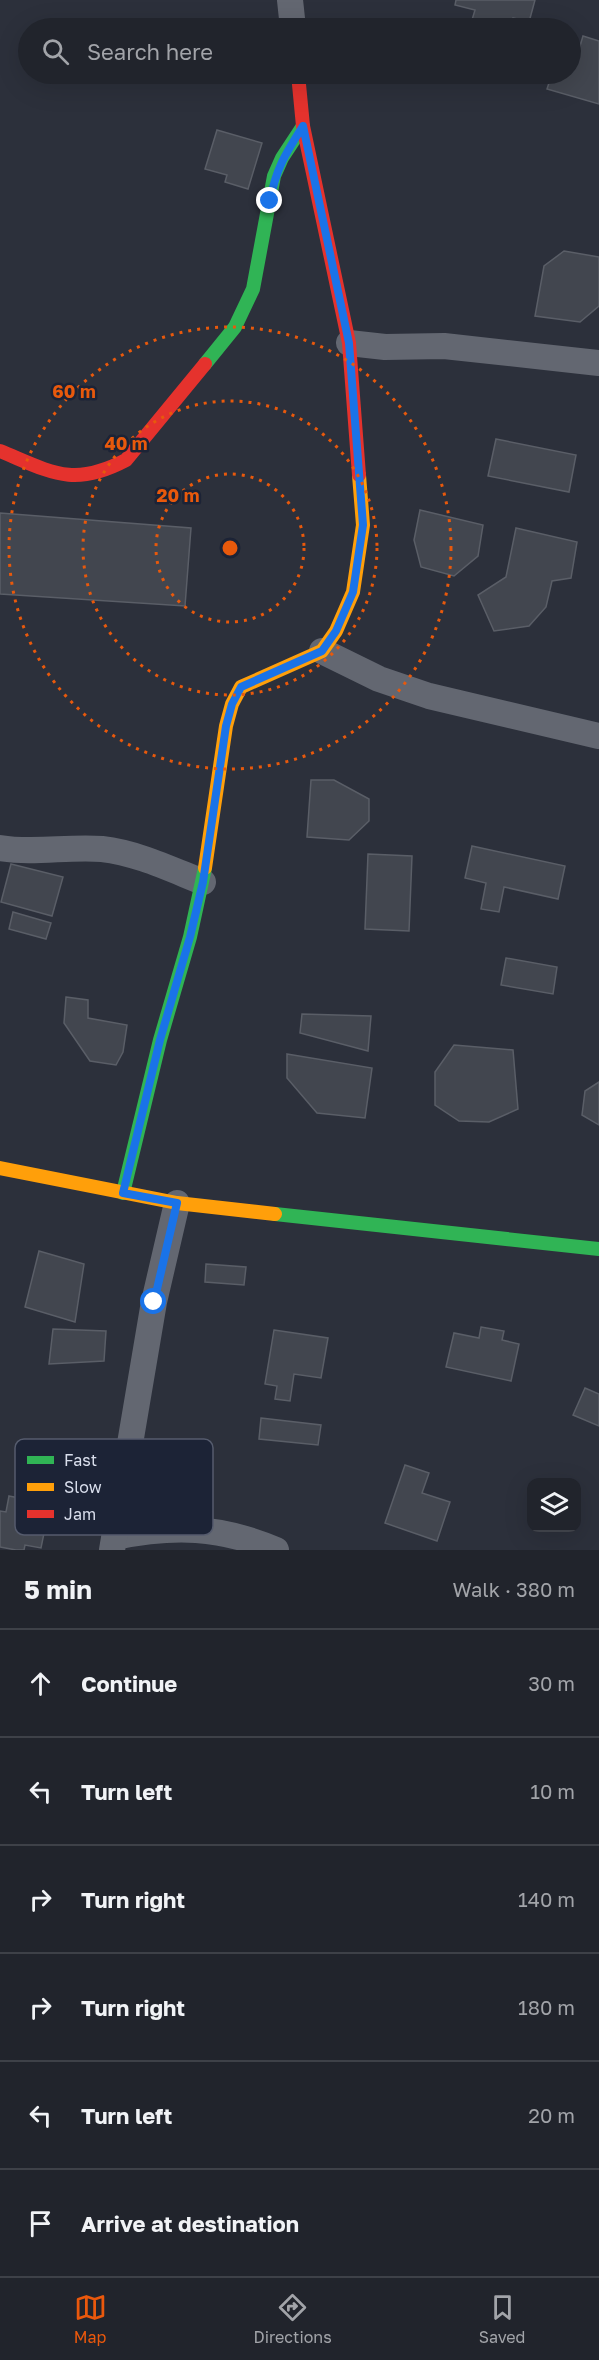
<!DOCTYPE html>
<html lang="en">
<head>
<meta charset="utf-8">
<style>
	body { margin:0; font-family:"Golos Text",sans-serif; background:#292c34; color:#f1f3f6 }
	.controls { position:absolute; right:18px; bottom:18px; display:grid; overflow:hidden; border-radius:12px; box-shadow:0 6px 24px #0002 }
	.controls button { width:54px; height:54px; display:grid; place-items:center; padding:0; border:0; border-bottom:2px solid #3e4148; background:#21242c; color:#f1f3f6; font:30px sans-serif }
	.stop { position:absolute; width:18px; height:18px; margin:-14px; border:4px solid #1a73e8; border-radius:50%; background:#fff }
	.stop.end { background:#1a73e8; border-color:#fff; box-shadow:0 2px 6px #0008 }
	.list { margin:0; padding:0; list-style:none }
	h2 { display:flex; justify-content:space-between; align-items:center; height:78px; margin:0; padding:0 24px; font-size:26px }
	h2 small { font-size:20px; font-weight:400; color:#a2a4a9 }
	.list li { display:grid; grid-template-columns:39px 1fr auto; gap:18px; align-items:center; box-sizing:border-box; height:108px; padding:0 24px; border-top:2px solid #3e4148 }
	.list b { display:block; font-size:22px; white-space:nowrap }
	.list em { font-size:20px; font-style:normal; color:#a2a4a9 }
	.icon { flex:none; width:33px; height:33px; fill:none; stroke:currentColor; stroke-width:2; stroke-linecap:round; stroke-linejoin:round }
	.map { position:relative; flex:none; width:599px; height:1550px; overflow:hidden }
	.search { position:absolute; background:#21242c; box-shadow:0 6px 24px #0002; left:18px; right:18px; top:18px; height:66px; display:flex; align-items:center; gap:15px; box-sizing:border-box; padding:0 21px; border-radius:33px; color:#a2a4a9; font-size:22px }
	.sheet { height:726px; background:#21242c }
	nav { display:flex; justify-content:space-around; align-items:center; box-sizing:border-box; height:84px; border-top:2px solid #3e4148; background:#21242c; font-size:16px; color:#a2a4a9 }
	nav a { display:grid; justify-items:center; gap:3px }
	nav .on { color:#ea580c }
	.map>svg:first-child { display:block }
	.building { fill:#42464f; stroke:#5a5e67; stroke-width:1.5 }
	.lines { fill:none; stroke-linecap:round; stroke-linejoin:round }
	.street { stroke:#636771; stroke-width:26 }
	.fast { stroke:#30b455; stroke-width:14 }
	.slow { stroke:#ff9f0a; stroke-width:14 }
	.jam { stroke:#e5322d; stroke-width:14 }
	.route { stroke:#1a73e8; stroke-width:8 }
	.ring { fill:none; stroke:#e8590c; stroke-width:3; stroke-dasharray:3 6 }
	.key { fill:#1c2336; stroke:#555b6d; stroke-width:1.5 }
	.key-label { font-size:16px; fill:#d9deec }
	.centre { fill:#e8590c; stroke:#1c2336; stroke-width:3 }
	.ring-label { font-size:18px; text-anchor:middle; font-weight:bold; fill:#e8590c; stroke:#1c2336; stroke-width:5; stroke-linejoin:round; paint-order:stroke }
</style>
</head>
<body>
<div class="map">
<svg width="599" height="1550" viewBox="0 0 599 1550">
	<rect width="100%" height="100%" fill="#2c303b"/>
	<g class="building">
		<path d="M456,0H535L529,22L513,18L510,28L472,20L475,10L455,5Z"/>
		<path d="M583,36L599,41V104L547,89L552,74H570V55L577,56Z"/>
		<path d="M217,130L262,143L248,189L225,182L227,175L205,169Z"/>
		<path d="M564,251L599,257V306L580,322L535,316L544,266Z"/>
		<path d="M496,439L576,455L569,492L488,476Z"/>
		<path d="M420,510L483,525L478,556L454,576L421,567L414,540Z"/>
		<path d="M0,513L191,528L185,606L0,594Z"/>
		<path d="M516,528L577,542L571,578L552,581L546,607L529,626L494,631L478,595L506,577Z"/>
		<path d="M311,780H334L369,799V821L349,840L307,837Z"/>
		<path d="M472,846L565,866L558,899L504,887L499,912L481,909L486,883L465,878Z"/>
		<path d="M368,854L412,856L409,931L365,929Z"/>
		<path d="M11,864L63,877L52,916L1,902Z"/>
		<path d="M13,912L51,923L46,939L9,929Z"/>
		<path d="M506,958L557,967L553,994L501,985Z"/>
		<path d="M66,997L88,1000V1018L127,1025L123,1052L116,1065L90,1061L64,1023Z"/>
		<path d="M302,1014L371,1016L368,1051L300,1033Z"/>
		<path d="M454,1045L513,1050L518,1109L489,1122L459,1121L435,1105V1072Z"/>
		<path d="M287,1054L372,1068L365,1118L317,1113L287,1078Z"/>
		<path d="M599,1082V1125L582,1115L585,1091Z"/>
		<path d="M39,1251L84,1264L75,1322L25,1307Z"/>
		<path d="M206,1264L246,1267L244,1285L205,1282Z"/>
		<path d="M481,1327L504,1331L502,1340L519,1344L511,1381L446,1367L454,1333L479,1338Z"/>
		<path d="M53,1329L106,1331L104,1361L49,1364Z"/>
		<path d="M274,1330L328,1338L321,1378L294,1374L290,1401L275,1399L277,1386L265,1384Z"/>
		<path d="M585,1388L599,1394V1426L573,1415Z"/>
		<path d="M261,1418L321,1425L318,1445L259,1439Z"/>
		<path d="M405,1465L429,1473L422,1493L450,1502L437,1541L385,1523Z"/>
		<path d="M9,1496L50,1504L41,1548L25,1545L24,1550H16L0,1547V1511L6,1512Z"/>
	</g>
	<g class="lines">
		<g class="street">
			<path d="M290,0L293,28"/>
			<path d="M349,343L385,347L444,346L599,363"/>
			<path d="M322,651L379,679L429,696L599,736"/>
			<path d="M0,848C34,854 68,846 102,849C137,853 170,869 203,882"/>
			<path d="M115,1537C173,1525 220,1526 276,1550"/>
			<path d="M112,1550L154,1302L177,1203"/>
		</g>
		<g class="fast">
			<path d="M205,364L235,327L253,289L274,176L282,158L303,126"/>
			<path d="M123,1193L160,1040L190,937L205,868"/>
			<path d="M275,1214L599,1249"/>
		</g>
		<g class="slow">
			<path d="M205,868L226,726L232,704L241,687L322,651L336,631L353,592L363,525L359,475"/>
			<path d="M0,1168L177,1203L275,1214"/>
		</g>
		<g class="jam">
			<path d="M298,74L303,126L349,343L359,475"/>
			<path d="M0,451C51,472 73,488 126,460L205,364"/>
		</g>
	</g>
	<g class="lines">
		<path class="route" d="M154,1302L177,1203L123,1193L160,1040L190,937L203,882L226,726L232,704L241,687L322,651L336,631L353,592L363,525L349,343L303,126C286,153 276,168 270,201"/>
	</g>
	<g class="ring">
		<circle cx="230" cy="548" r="74"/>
		<circle cx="230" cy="548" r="147"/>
		<circle cx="230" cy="548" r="221"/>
	</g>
	<rect x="15" y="1439" width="198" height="96" rx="9" class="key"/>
	<rect x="27" y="1456" width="27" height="8" fill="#30b455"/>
	<rect x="27" y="1483" width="27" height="8" fill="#ff9f0a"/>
	<rect x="27" y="1510" width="27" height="8" fill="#e5322d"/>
	<g class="key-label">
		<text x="64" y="1466">Fast</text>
		<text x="64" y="1493">Slow</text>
		<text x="64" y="1520">Jam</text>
	</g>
	<circle cx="230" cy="548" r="9" class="centre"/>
	<g class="ring-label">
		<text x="74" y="398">60 m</text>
		<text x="126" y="450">40 m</text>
		<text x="178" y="502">20 m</text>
	</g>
</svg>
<div class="controls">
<button><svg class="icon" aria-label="layers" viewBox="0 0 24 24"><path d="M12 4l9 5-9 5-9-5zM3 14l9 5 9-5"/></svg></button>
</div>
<div class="stop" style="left:154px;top:1302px"></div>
<div class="stop end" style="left:270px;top:201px"></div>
<div class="search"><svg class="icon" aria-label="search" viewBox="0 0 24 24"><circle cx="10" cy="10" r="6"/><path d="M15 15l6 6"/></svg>Search here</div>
</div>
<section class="sheet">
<h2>5 min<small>Walk · 380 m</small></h2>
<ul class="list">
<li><svg class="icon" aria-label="ahead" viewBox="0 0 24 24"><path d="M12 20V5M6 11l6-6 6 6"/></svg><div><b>Continue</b></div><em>30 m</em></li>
<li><svg class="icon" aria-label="left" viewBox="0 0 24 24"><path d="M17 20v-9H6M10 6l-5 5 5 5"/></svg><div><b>Turn left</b></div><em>10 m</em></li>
<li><svg class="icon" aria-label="right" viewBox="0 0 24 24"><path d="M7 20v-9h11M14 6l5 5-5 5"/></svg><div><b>Turn right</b></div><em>140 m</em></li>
<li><svg class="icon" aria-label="right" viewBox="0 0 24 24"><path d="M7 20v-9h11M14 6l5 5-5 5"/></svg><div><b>Turn right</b></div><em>180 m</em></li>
<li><svg class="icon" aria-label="left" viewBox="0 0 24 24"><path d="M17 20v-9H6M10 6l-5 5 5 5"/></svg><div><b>Turn left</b></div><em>20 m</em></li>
<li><svg class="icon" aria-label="arrive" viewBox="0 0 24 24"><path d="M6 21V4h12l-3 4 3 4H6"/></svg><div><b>Arrive at destination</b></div></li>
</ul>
</section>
<nav>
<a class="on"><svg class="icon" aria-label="map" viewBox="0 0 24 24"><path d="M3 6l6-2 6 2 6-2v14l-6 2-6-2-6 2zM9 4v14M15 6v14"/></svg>Map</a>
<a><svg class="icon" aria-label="directions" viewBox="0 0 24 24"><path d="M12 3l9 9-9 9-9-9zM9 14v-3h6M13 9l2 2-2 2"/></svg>Directions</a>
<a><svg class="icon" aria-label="saved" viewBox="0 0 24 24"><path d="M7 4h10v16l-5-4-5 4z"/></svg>Saved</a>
</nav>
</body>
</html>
